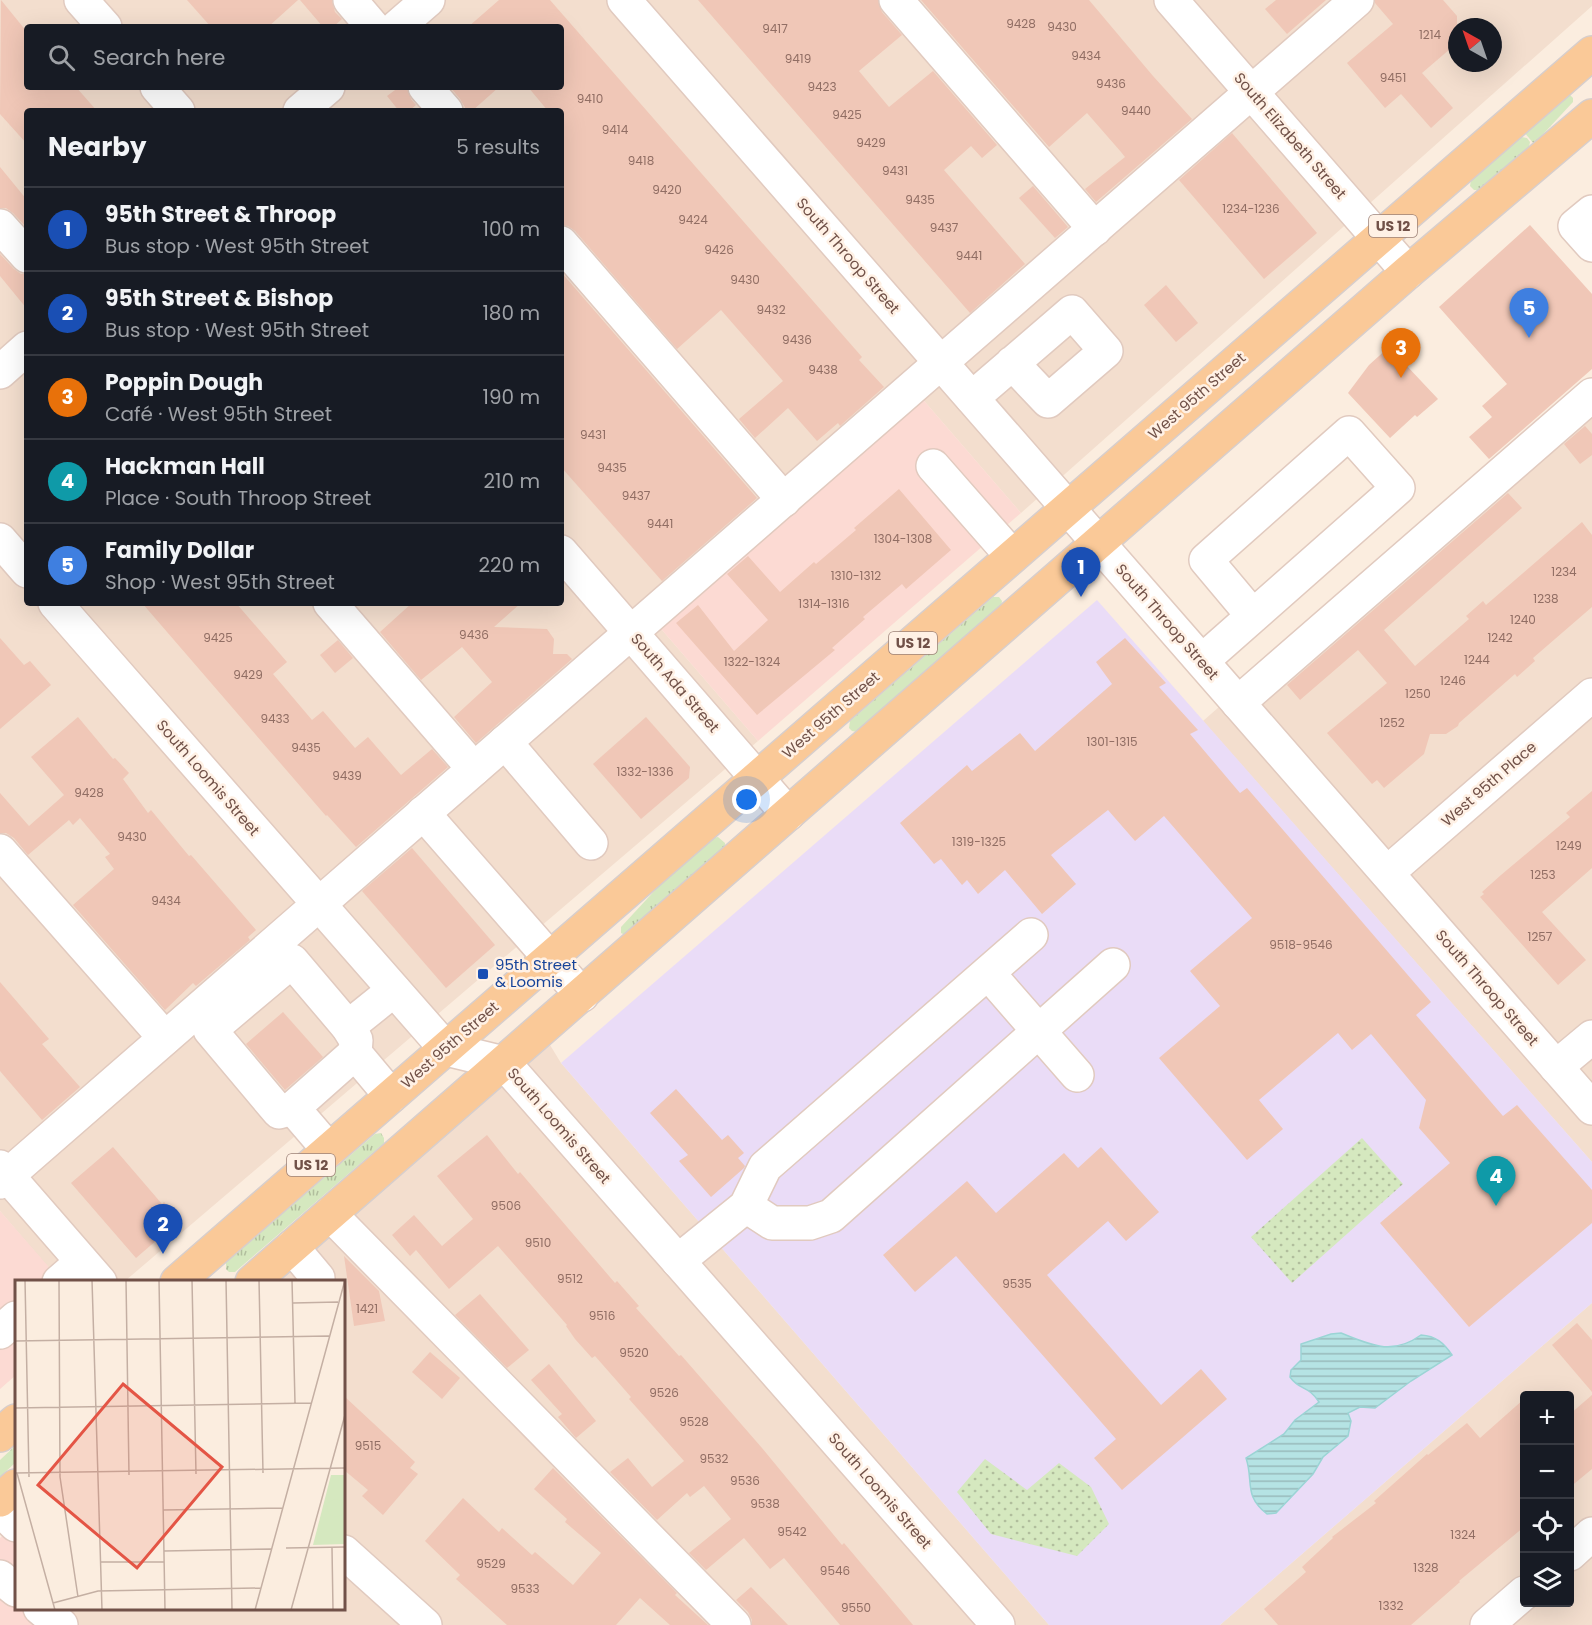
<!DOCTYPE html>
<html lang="en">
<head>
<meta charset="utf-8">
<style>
	body { margin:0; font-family:Poppins,sans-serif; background:#20242c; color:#f1f3f6 }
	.controls { position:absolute; right:18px; bottom:18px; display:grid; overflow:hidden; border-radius:6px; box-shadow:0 6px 24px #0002 }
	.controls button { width:54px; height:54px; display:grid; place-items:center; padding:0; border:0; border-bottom:2px solid #363941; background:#171b24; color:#f1f3f6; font:30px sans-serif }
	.compass { position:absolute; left:1448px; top:18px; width:54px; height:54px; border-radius:50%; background:#171b24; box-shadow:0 6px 24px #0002; rotate:320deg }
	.you { position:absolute; left:747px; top:800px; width:21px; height:21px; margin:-15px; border:4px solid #fff; border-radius:50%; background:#1a73e8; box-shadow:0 0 0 9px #1a73e833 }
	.badge { display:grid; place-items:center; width:39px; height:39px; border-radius:50%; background:#e45545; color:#fff; font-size:20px; font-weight:700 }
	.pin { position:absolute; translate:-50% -50px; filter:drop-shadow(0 2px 3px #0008) }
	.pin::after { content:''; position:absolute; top:32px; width:21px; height:18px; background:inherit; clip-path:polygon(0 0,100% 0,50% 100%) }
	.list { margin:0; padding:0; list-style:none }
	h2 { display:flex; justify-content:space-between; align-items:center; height:78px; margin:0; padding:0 24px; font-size:26px }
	h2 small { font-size:20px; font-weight:400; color:#9ea1a6 }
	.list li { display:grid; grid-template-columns:39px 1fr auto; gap:18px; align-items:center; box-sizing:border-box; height:84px; padding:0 24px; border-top:2px solid #363941 }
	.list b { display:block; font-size:22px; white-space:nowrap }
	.list p { margin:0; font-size:20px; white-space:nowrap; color:#9ea1a6 }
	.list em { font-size:20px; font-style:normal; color:#9ea1a6 }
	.icon { flex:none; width:33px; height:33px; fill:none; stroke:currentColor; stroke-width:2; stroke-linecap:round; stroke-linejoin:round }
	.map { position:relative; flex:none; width:1592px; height:1625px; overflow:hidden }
	.search { position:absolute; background:#171b24; box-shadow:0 6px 24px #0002; left:24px; top:24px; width:540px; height:66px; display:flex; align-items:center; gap:15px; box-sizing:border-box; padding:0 21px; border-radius:6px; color:#9ea1a6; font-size:22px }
	.panel { position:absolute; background:#171b24; box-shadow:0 6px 24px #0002; left:24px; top:108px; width:540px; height:498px; border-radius:6px }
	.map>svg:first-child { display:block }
	.residential { fill:#f3dece; fill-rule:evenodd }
	.commercial { fill:#fcdad3 }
	.education { fill:#eadcf7 }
	.grass { fill:url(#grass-tufts) }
	.park { fill:url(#park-dots) }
	.water { fill:url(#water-rules); stroke:#9bd4d5; stroke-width:1.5 }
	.building { fill:#f0c7b7 }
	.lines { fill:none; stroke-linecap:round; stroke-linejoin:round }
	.minor-casing { stroke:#e1cabf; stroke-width:36 }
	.major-casing { stroke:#d7cecc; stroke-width:36 }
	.minor { stroke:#fff; stroke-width:33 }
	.major { stroke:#fac998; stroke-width:33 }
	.transit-dot { fill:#1a4fb4; stroke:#fff1e5; stroke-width:2 }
	.labels { text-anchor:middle; stroke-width:5; stroke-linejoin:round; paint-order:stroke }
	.number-label { font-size:12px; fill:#916e64 }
	.shield { fill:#fff1e5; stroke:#9c8177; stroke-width:1.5 }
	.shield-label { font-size:14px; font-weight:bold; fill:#715148 }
	.street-label { font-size:15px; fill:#715148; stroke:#fff1e5 }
	.transit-label { font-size:15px; fill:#164399; stroke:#fff1e5; text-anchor:start }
	.inset-road { fill:none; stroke:#c4afa3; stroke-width:1.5 }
	.view { fill:#e45545; fill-opacity:0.15; stroke:#e45545; stroke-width:3 }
	.inset-edge { fill:none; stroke:#715148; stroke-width:3 }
</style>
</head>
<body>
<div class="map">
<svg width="1592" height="1625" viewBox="0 0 1592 1625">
	<defs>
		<pattern id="grass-tufts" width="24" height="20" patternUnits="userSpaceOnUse" patternTransform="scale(1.5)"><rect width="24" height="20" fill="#d5e8bf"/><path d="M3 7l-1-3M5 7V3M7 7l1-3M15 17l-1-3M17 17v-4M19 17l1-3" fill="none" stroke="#b1be9d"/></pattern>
		<pattern id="park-dots" width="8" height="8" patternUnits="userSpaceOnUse" patternTransform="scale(1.5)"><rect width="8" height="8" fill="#d5e8bf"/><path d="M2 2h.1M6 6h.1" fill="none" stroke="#b1be9d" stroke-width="1.8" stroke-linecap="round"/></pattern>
		<pattern id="water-rules" width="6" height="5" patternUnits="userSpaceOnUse" patternTransform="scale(1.5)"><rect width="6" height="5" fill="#b5e3e4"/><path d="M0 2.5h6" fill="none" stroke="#98babb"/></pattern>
	</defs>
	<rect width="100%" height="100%" fill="#fbeddf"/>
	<g class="residential">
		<path d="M0,0H1592V6L1021,513L919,395L656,623L758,741L125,1281L61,1282L0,1211ZM27,27H561V87H27ZM1457,27H1493V63H1457ZM27,111H561V603H27Z"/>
		<path d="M1592,380V1162L1203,721Z"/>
		<path d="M550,1045L561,1063L1049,1625H33L49,1609L344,1608V1282L279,1281Z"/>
		<path d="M1592,1303V1625H1220ZM1524,1396H1570V1602H1524Z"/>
	</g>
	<g class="commercial">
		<path d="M919,395L1021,513L758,741L656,623Z"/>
		<path d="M0,1211L61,1281L16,1282V1375L0,1389Z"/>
		<path d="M16,1523V1608L49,1609L33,1625H0V1538Z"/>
	</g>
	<path class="education" d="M1097,600L1592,1162V1303L1220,1625H1049L561,1063Z"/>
	<g class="grass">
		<path d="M1569,94L1573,98V102L1534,144L1524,132Z"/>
		<path d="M1521,137L1527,138L1530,142L1529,147L1479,190H1474L1470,186L1471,180Z"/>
		<path d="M993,597H999L1002,601L1001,607L858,732L852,731L849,728L850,721Z"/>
		<path d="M718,837L725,843V849L625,935L621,933V927L658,887L713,838Z"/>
		<path d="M381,1133L384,1138V1143L235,1272H229L226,1269V1262L375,1134Z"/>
		<path d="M16,1445V1462L0,1477V1460Z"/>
	</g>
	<g class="park">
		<path d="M1362,1138L1403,1184L1292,1283L1251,1237Z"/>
		<path d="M985,1459L1027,1490L1059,1463L1091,1487L1109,1524L1077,1556L991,1534L957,1492Z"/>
	</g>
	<path class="water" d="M1341,1333C1371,1345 1392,1356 1421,1335C1436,1336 1444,1343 1452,1355L1411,1381L1375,1408L1360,1407L1348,1413L1351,1421L1348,1436L1323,1457L1313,1474L1276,1513L1267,1514C1243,1495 1254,1482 1246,1458L1284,1434L1295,1420L1319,1402C1308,1385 1300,1391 1290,1377L1291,1370L1301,1360V1344L1331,1334Z"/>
	<g class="building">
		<path d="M1,0L27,32V87H76L97,111H27V144L0,114Z"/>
		<path d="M187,0H298L268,27H211Z"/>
		<path d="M300,0H332L335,12L342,19L333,27H323Z"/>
		<path d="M499,0H550L841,333L862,357L859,360L884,387L840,426L838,423L817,441L788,408L755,438L739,419L783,381L721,310L677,349L575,231L568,226L561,225V111H548L528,87H561V27H468Z"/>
		<path d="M698,0H878L882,12L902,35L859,71L889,107L933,71L997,145L982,158L971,146L944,170L1025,264L970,313Z"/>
		<path d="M921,0H1089L1153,76L1192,119L1096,202L1085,189L1125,157L1121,152L1087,113L1049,147Z"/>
		<path d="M1276,0H1326L1287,34L1265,9Z"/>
		<path d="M1375,0H1443L1457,16V43L1422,73L1453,108L1431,128L1401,94L1385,108L1347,63L1393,24L1375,3Z"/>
		<path d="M399,87H407L411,99L416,105L409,111H399L387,96Z"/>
		<path d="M450,87H499L472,111H467L460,99Z"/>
		<path d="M1232,133L1317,233L1264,279L1179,180Z"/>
		<path d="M0,167L27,200V228L13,213L6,208H0Z"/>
		<path d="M1033,186L1068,227L1055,238L1019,198Z"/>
		<path d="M1530,225L1592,294V369L1489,459L1469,437L1492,417L1482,406L1507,384L1439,307Z"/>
		<path d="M0,254L14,269L21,274H27V309L0,276Z"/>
		<path d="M561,272L757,498L662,581L561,467Z"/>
		<path d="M1166,285L1198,323L1176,342L1144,305Z"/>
		<path d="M1389,347L1438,399L1417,417L1415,415L1390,438L1348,393L1369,365Z"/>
		<path d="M1585,426L1592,434V455L1580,464L1564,444Z"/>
		<path d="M899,489L951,550L906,589L902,584L863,617L865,619L832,648L835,650L757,715L676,623L698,605L734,651L768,620L727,574L748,556L780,592L814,562L816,564L856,530L854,528Z"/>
		<path d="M1508,493L1522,508L1384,630L1415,666L1469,619L1466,616L1483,601L1486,605L1582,522L1592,535V607L1533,658L1535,661L1517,677L1515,674L1459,723L1458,726L1446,734H1430L1424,754L1384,788L1377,780L1372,784L1327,733L1387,683L1358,650L1300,700L1287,685Z"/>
		<path d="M142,603H236L287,662L273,674L312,720L323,711L355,748L368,737L401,775L432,749L448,767L356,847L327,815L326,816Z"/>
		<path d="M412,603H521L494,627L547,629L554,639L553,654H567L572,659L476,743L454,717L492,682L462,647L421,680L380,632Z"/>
		<path d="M0,638L24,665L30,661L51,685L0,729Z"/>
		<path d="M1125,638L1166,683L1159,687L1198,730L1190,734L1240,793L1247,788L1431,1002L1416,1015L1503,1116L1517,1105L1592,1190V1223L1469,1327L1380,1223L1450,1163L1419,1128L1426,1100L1371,1034L1352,1050L1338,1033L1259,1100L1283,1129L1247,1160L1159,1058L1220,1006L1190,971L1252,918L1164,816L1135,841L1108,810L1051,855L1076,884L1042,914L1005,870L978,894L967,880L962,885L941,859L934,864L900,823L967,765L972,771L1020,733L1035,751L1112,684L1096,662Z"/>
		<path d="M338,640L353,658L335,673L320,655Z"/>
		<path d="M78,717L113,759L115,758L129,773L123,779L148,813L151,810L189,856L191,855L256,930L248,937L250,940L196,986L193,983L165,1010L73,905L114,869L105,857L110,854L80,818L73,825L69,820L28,855L14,838L6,833H0V793L29,826L64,795L31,757Z"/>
		<path d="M646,717L690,767L689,778L641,819L593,764Z"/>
		<path d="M1592,791V868L1542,912L1586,960L1558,985L1480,897L1484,894L1482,892L1501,875L1570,817L1566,813Z"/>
		<path d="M412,848L495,945L446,988L362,891Z"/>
		<path d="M0,982L49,1039L42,1044L80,1087L42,1120L0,1071Z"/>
		<path d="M283,1012L323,1057L285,1090L246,1044Z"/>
		<path d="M676,1089L722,1140L728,1135L744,1153L738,1158L745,1166L744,1168L711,1197L679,1161L688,1155L650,1113Z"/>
		<path d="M487,1135L518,1174L520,1172L615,1283L617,1281L639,1306L636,1308L679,1356L681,1355L762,1448L842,1545L844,1543L913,1625H840L784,1558L770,1569L744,1538L706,1570L689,1553L731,1519L704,1486L690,1497L687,1493L657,1520L610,1472L628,1458L652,1487L684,1461L629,1399L631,1397L595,1356L592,1358L575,1339L566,1326L567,1325L498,1246L449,1289L416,1250L410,1256L392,1235L414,1215L442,1246L473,1219L437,1176Z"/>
		<path d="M113,1147L162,1204L164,1202L180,1220L136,1258L71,1183Z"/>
		<path d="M1101,1147L1159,1212L1126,1241L1108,1221L1047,1275L1161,1405L1201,1369L1227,1399L1122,1490L1094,1458L1116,1439L956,1256L915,1292L883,1255L967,1181L996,1213L1064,1153L1078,1168Z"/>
		<path d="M344,1256L379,1291L385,1321L354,1326Z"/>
		<path d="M480,1294L529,1350L507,1368L455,1315Z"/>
		<path d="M1577,1323L1592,1340V1392L1552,1345Z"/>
		<path d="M430,1352L460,1378L442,1399L412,1372Z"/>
		<path d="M549,1364L596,1421L576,1438L558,1417L562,1414L531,1380Z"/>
		<path d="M1592,1395V1469L1569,1488V1415Z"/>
		<path d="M344,1396L415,1462L410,1468L418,1474L383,1515L362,1496L368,1490L344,1470Z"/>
		<path d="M1524,1399V1527L1459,1581L1460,1582L1411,1625H1278L1264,1609L1306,1572L1302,1567L1333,1538L1332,1537L1376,1503L1374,1501L1427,1454L1428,1455L1467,1423L1480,1438Z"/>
		<path d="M553,1468L677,1593L675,1595L708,1625H670L640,1598L616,1625H507L456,1579L460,1575L425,1541L463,1498L499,1532L502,1528L532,1555L535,1552L573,1585L601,1553L565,1522L567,1519L534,1489Z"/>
		<path d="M751,1587L788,1625H752V1620L748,1612L736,1600Z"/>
	</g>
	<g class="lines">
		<g class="minor-casing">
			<g id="minor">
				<path d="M81,0L105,27"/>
				<path d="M350,0L373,27"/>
				<path d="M624,0L1592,1108"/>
				<path d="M896,0L1095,229"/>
				<path d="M1171,0L1408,272"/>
				<path d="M397,27L428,0"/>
				<path d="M157,87L178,111"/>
				<path d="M425,87L446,111"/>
				<path d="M300,111L328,87"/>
				<path d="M1592,212L1575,226L1592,245"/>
				<path d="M0,226L27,256"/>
				<path d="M561,243L784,500"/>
				<path d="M0,372L27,348"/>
				<path d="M972,398L1072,312L1106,351L1048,401L1012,363"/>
				<path d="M933,466L1012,556"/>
				<path d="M0,540L27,571"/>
				<path d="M561,552L788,814"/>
				<path d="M55,603L446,1049L504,1063L998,1625"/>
				<path d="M330,603L474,769"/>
				<path d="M1202,661L1398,488L1349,433L1206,560L1253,616"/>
				<path d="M1238,703L1592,395"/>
				<path d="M505,742L591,843"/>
				<path d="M423,813L582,995"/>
				<path d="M0,851L165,1038"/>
				<path d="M1387,873L1592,695"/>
				<path d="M988,973L1077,1075"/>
				<path d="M348,1027L394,990"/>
				<path d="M355,1053L293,1108L279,1112L210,1030L292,961L348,1027L356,1040L355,1053L391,1096"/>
				<path d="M1556,1067L1592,1037"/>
				<path d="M293,1108L329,1150"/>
				<path d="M0,1167L100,1282"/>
				<path d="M0,1182L1357,0"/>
				<path d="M746,1206L772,1223H810L831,1216L1113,965"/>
				<path d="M330,1214L734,1625"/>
				<path d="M292,1247L318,1278L314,1282"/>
				<path d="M678,1261L746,1206L765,1167L1031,935"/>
				<path d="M59,1282L82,1262"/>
				<path d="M0,1332L16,1318"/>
				<path d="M0,1510L16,1525"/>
				<path d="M344,1552L425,1625"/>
				<path d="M1570,1554L1592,1534"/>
				<path d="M0,1577L16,1590"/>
				<path d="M40,1608L61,1625"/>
				<path d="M1487,1625L1524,1593"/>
			</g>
		</g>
		<g class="major-casing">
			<g id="major">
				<path d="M177,1282L1592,53"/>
				<path d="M252,1282L1408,272L1592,116"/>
				<path d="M0,1435L16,1421"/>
				<path d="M0,1500L16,1486"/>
			</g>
		</g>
		<use href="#minor" class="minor"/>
		<use href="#major" class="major"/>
	</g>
	<rect class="transit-dot" x="477" y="968" width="12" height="12" rx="3"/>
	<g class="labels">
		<g class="number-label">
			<text x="1021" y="28">9428</text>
			<text x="1062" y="31">9430</text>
			<text x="775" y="33">9417</text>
			<text x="1430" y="39">1214</text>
			<text x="1086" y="60">9434</text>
			<text x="798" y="63">9419</text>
			<text x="1393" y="82">9451</text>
			<text x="1111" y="88">9436</text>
			<text x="822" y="91">9423</text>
			<text x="590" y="103">9410</text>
			<text x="1136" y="115">9440</text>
			<text x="847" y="119">9425</text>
			<text x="615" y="134">9414</text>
			<text x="871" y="147">9429</text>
			<text x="641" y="165">9418</text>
			<text x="895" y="175">9431</text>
			<text x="667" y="194">9420</text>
			<text x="920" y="204">9435</text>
			<text x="1251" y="213">1234-1236</text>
			<text x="693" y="224">9424</text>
			<text x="944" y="232">9437</text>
			<text x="719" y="254">9426</text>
			<text x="969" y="260">9441</text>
			<text x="745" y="284">9430</text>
			<text x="771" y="314">9432</text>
			<text x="797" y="344">9436</text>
			<text x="823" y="374">9438</text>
			<text x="593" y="439">9431</text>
			<text x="612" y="472">9435</text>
			<text x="636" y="500">9437</text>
			<text x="660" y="528">9441</text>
			<text x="903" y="543">1304-1308</text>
			<text x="1564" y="576">1234</text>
			<text x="856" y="580">1310-1312</text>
			<text x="1546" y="603">1238</text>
			<text x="824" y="608">1314-1316</text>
			<text x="1523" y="624">1240</text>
			<text x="474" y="639">9436</text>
			<text x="218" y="642">9425</text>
			<text x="1500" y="642">1242</text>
			<text x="1477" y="664">1244</text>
			<text x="752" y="666">1322-1324</text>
			<text x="248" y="679">9429</text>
			<text x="1453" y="685">1246</text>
			<text x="1418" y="698">1250</text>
			<text x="275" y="723">9433</text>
			<text x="1392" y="727">1252</text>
			<text x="1112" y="746">1301-1315</text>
			<text x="306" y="752">9435</text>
			<text x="645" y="776">1332-1336</text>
			<text x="347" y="780">9439</text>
			<text x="89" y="797">9428</text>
			<text x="132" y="841">9430</text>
			<text x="979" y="846">1319-1325</text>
			<text x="1569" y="850">1249</text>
			<text x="1543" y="879">1253</text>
			<text x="166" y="905">9434</text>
			<text x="1540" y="941">1257</text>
			<text x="1301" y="949">9518-9546</text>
			<text x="506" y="1210">9506</text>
			<text x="538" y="1247">9510</text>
			<text x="570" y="1283">9512</text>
			<text x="1017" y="1288">9535</text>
			<text x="367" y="1313">1421</text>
			<text x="602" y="1320">9516</text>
			<text x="634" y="1357">9520</text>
			<text x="664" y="1397">9526</text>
			<text x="694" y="1426">9528</text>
			<text x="368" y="1450">9515</text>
			<text x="714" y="1463">9532</text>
			<text x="745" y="1485">9536</text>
			<text x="765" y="1508">9538</text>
			<text x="792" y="1536">9542</text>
			<text x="1463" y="1539">1324</text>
			<text x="491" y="1568">9529</text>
			<text x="1426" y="1572">1328</text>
			<text x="835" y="1575">9546</text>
			<text x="525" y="1593">9533</text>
			<text x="1391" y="1610">1332</text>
			<text x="856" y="1612">9550</text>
		</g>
		<g class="shield">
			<rect x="1369" y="215" width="48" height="22" rx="4.5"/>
			<rect x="889" y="632" width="48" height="22" rx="4.5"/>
			<rect x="287" y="1154" width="48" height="22" rx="4.5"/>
		</g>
		<g class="shield-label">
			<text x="1393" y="231">US 12</text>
			<text x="913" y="648">US 12</text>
			<text x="311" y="1170">US 12</text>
		</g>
		<g class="street-label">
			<text transform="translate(1290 136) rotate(49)" y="5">South Elizabeth Street</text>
			<text transform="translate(848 256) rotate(49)" y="5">South Throop Street</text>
			<text transform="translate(1197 396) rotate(-41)" y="5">West 95th Street</text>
			<text transform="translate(1167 622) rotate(49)" y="5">South Throop Street</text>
			<text transform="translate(675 683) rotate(49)" y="5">South Ada Street</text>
			<text transform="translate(831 715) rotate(-41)" y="5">West 95th Street</text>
			<text transform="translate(208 778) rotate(49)" y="5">South Loomis Street</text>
			<text transform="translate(1489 784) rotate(-41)" y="5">West 95th Place</text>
			<text transform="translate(1487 988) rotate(49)" y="5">South Throop Street</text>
			<text transform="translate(450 1045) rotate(-41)" y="5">West 95th Street</text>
			<text transform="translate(559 1126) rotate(49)" y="5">South Loomis Street</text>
			<text transform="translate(880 1491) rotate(49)" y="5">South Loomis Street</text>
		</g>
		<g class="transit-label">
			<text x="495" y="970">95th Street<tspan x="495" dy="17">&amp; Loomis</tspan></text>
		</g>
	</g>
	<g transform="translate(15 1280)">
		<rect width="330" height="330" fill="#fbeddf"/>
		<path d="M316,195H330V264L298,265Z" fill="#d5e8bf"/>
		<path d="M312 228a9 9 0 1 1 18 0a9 9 0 1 1-18 0Z" fill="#d5e8bf"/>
		<path class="inset-road" d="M10,0L14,197M44,0L45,197L63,317M77,0L87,330M111,0L114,195M144,0L150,330M177,0L181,194M211,0L217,330M244,0L248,193M277,0L280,123M278,23L323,22M0,61L314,56M0,128L296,123M0,193L330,188M2,193L40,330M148,230L268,228M271,268L330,267M317,268L318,330M149,271L256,269M86,282H149M38,323L83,311L246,308M240,330L330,0M276,330L330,135"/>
		<path class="view" d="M108,104L207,187L122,288L23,205Z"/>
		<rect width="330" height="330" class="inset-edge"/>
	</g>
</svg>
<div class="controls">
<button>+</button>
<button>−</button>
<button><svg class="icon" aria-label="locate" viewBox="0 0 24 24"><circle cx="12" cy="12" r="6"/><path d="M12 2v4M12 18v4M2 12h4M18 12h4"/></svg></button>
<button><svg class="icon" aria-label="layers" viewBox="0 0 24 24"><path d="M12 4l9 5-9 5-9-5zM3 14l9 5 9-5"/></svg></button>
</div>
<svg class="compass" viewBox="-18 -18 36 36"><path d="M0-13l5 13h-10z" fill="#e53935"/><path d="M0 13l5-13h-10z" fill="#9ea1a6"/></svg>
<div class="you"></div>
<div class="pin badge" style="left:1081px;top:597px;background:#1a4fb4">1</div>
<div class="pin badge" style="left:163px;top:1254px;background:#1a4fb4">2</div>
<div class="pin badge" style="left:1401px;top:378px;background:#e8710a">3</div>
<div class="pin badge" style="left:1496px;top:1206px;background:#0f9aa8">4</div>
<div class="pin badge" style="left:1529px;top:338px;background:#3f7fe0">5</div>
<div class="search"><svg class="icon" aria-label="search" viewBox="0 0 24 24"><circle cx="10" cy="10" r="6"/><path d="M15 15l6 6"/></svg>Search here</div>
<section class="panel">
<h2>Nearby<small>5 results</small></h2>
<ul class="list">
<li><span class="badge" style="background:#1a4fb4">1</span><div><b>95th Street &amp; Throop</b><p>Bus stop · West 95th Street</p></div><em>100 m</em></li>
<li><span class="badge" style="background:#1a4fb4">2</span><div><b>95th Street &amp; Bishop</b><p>Bus stop · West 95th Street</p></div><em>180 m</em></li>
<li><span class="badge" style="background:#e8710a">3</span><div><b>Poppin Dough</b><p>Café · West 95th Street</p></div><em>190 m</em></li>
<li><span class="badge" style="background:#0f9aa8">4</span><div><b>Hackman Hall</b><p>Place · South Throop Street</p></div><em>210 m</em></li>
<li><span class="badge" style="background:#3f7fe0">5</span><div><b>Family Dollar</b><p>Shop · West 95th Street</p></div><em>220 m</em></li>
</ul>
</section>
</div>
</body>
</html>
